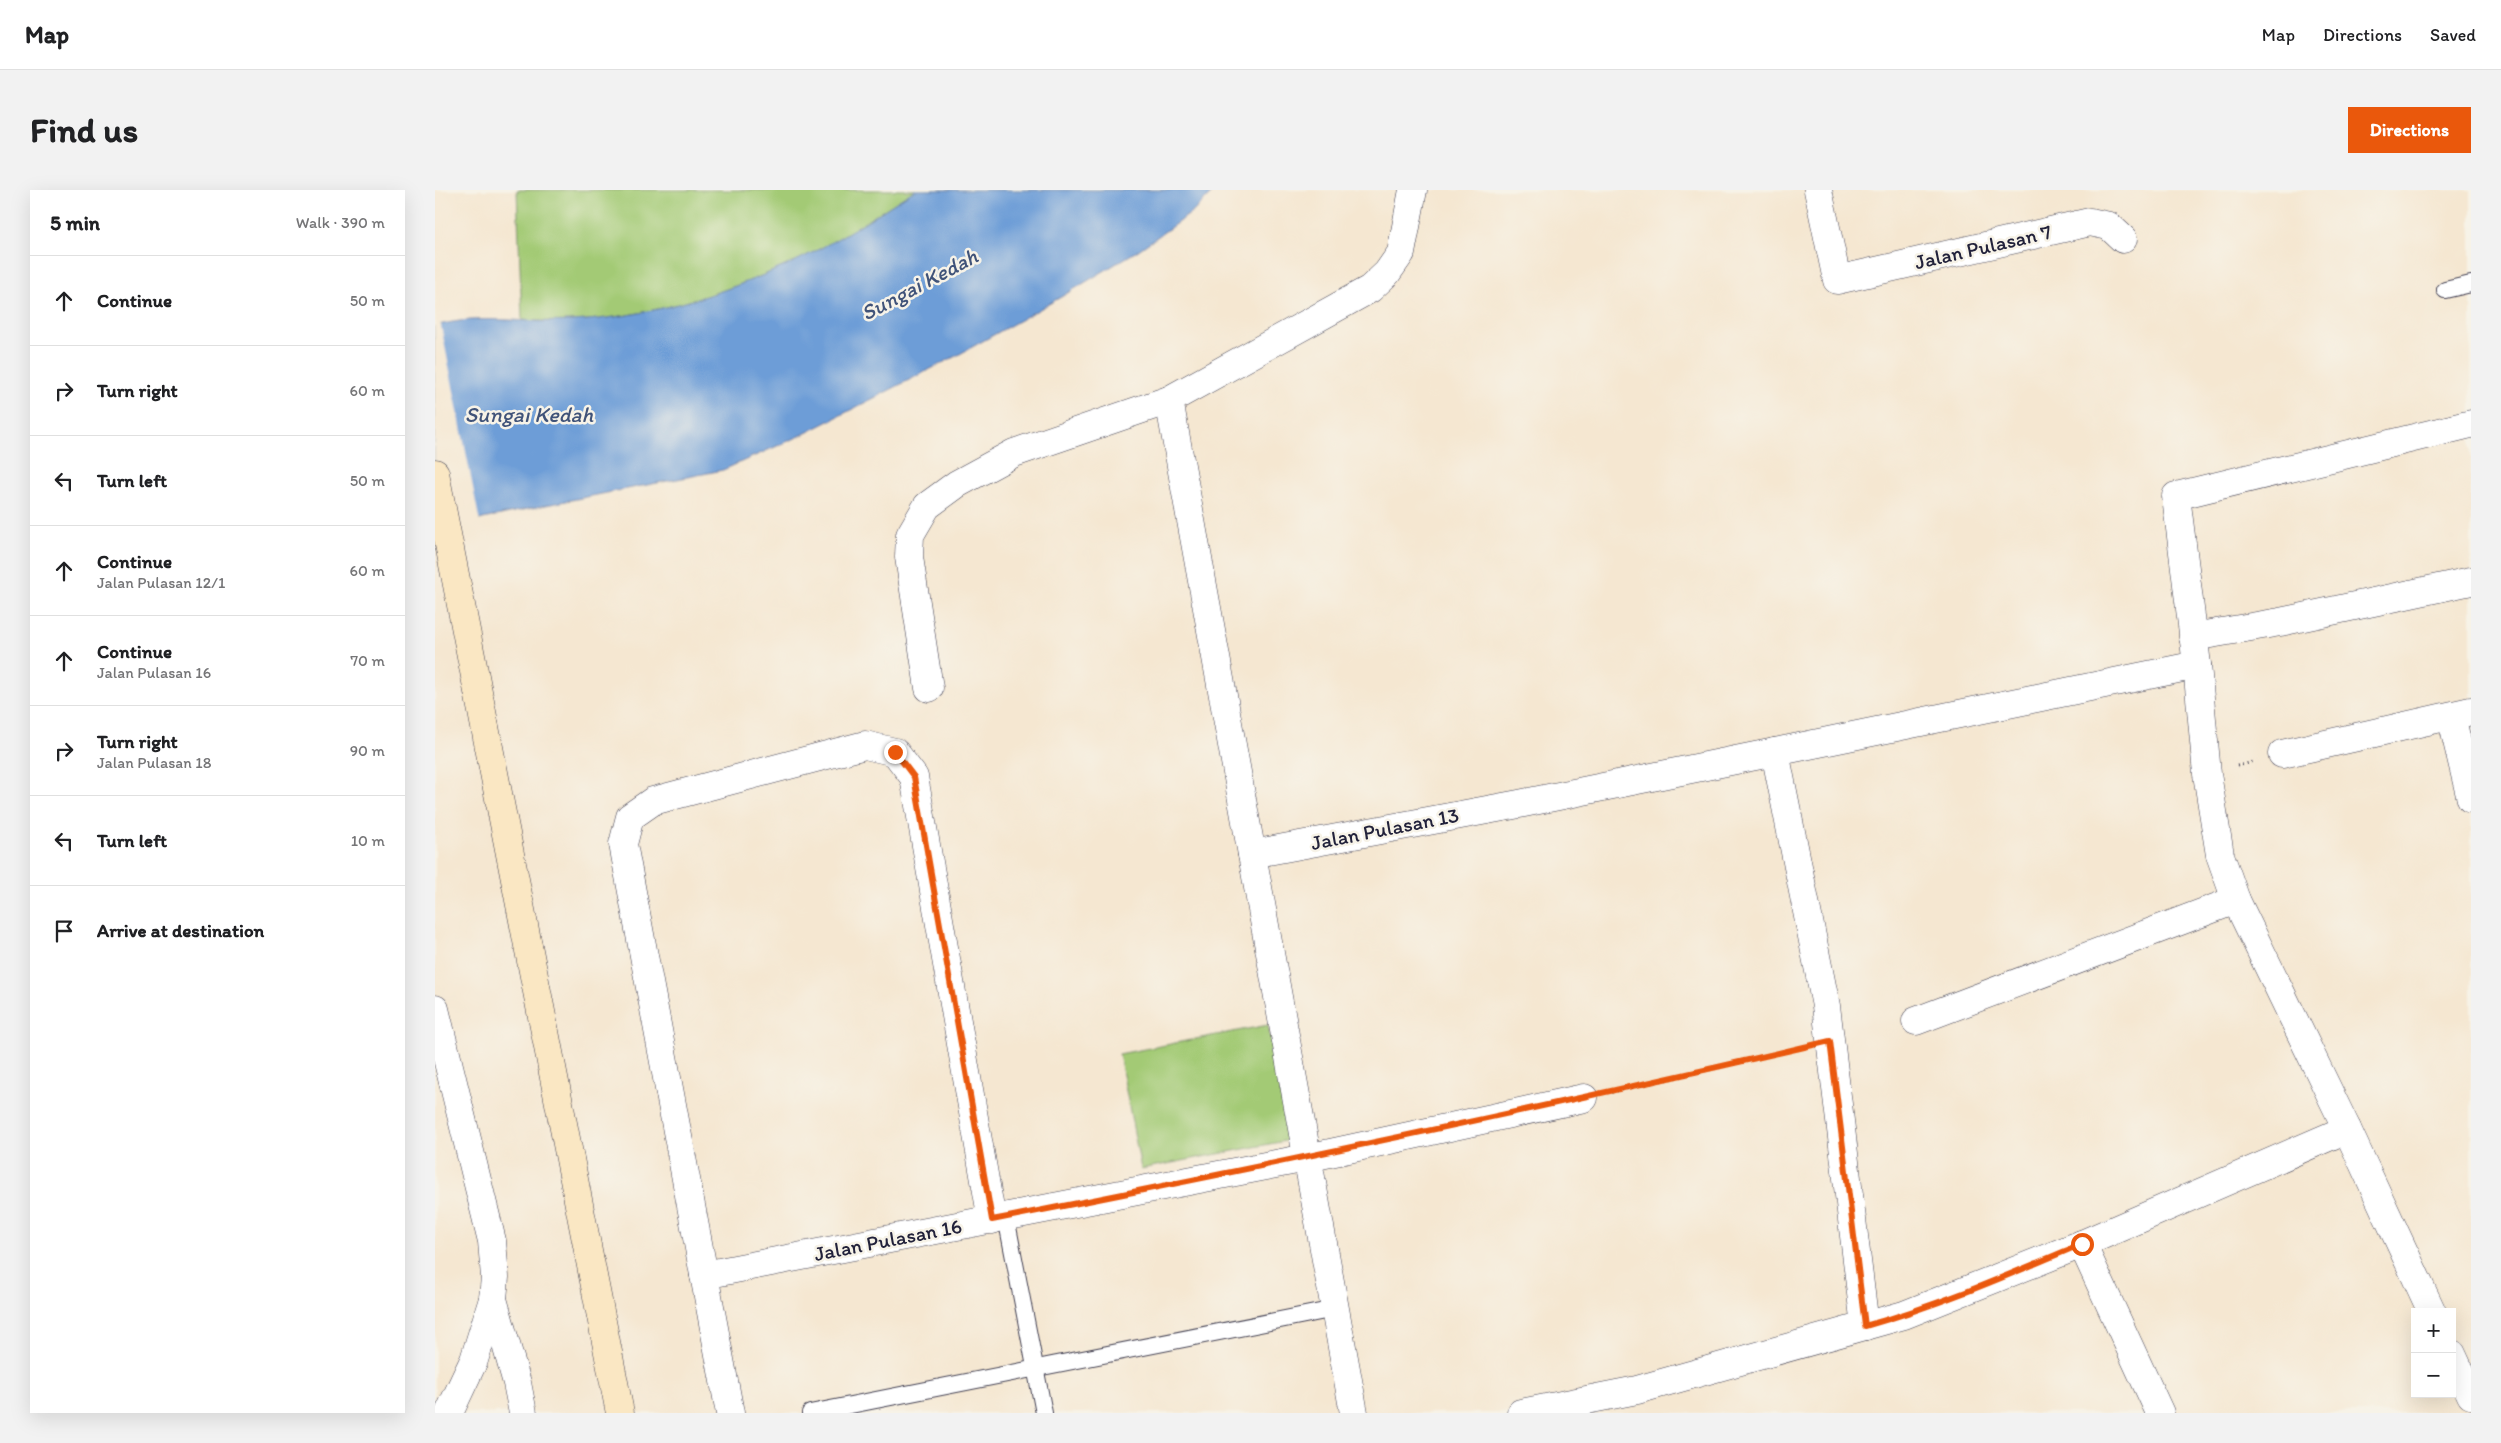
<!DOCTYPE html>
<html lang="en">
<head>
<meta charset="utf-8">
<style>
	body { margin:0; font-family:Itim,sans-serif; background:#f2f2f2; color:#202124 }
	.controls { position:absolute; right:15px; bottom:15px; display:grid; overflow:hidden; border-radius:0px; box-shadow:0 5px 20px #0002 }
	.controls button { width:45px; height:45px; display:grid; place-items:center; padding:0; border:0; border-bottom:1px solid #e0e0e0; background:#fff; color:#202124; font:25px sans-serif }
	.stop { position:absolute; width:15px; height:15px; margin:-11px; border:4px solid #ea580c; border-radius:50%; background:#fff }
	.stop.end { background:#ea580c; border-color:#fff; box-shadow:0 1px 5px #0008 }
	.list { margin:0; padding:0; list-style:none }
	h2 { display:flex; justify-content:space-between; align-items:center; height:65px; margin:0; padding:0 20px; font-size:21px }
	h2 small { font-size:16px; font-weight:400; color:#757577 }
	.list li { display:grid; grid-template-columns:32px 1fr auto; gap:15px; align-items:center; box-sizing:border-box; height:90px; padding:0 20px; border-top:1px solid #e0e0e0 }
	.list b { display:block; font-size:19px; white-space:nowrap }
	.list p { margin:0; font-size:16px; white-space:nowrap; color:#757577 }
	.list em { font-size:16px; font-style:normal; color:#757577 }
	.icon { flex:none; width:28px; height:28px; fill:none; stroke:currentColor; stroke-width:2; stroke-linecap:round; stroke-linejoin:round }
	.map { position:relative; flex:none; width:2036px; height:1223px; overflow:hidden; border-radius:0px }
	header { display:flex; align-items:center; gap:30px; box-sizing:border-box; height:70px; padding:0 25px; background:#fff; border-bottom:1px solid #e0e0e0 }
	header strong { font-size:24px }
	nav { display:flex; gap:28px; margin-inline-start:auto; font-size:18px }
	.intro { display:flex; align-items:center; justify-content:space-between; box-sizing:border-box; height:120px; padding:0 30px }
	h1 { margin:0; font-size:35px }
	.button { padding:12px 22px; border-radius:0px; background:#ea580c; color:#fff; font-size:18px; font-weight:700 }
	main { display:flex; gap:30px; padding:0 30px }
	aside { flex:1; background:#fff; border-radius:0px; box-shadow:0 5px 20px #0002 }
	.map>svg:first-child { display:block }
	.green { fill:#a3ca75; stroke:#627658 }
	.water { fill:#6d9dd7; stroke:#486089 }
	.pier { fill:#f5e7d1 }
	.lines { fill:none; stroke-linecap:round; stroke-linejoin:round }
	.lane-casing { stroke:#424052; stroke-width:18 }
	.street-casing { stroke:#424052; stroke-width:29 }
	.secondary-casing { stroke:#424052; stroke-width:29 }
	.path { stroke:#424052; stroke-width:3; stroke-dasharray:1 4; stroke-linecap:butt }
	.lane { stroke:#fff; stroke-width:16 }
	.street { stroke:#fff; stroke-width:28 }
	.secondary { stroke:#fae7c3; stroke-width:28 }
	.route { stroke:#ea580c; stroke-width:6 }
	.labels { text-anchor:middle; stroke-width:5; stroke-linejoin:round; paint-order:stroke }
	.street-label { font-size:21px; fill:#22223b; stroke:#f7f3e8 }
	.water-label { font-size:22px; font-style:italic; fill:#405379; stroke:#f7f3e8 }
</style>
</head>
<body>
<header>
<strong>Map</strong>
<nav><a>Map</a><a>Directions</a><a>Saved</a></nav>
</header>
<div class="intro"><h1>Find us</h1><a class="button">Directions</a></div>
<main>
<aside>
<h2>5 min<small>Walk · 390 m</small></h2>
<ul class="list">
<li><svg class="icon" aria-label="ahead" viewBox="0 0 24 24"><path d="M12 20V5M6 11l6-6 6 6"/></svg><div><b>Continue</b></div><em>50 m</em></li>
<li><svg class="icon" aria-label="right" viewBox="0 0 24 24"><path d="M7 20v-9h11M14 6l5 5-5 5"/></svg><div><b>Turn right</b></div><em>60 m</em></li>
<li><svg class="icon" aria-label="left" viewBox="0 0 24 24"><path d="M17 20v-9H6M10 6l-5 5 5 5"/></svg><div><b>Turn left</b></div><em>50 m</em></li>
<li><svg class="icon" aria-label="ahead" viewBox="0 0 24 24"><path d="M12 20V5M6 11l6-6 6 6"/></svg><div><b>Continue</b><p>Jalan Pulasan 12/1</p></div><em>60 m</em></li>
<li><svg class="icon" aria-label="ahead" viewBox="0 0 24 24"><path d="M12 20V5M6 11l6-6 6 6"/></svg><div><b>Continue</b><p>Jalan Pulasan 16</p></div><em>70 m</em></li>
<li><svg class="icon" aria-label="right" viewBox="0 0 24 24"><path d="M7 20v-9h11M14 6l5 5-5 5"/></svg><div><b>Turn right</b><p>Jalan Pulasan 18</p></div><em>90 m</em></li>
<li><svg class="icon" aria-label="left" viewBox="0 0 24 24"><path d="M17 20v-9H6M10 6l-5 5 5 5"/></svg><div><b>Turn left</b></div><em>10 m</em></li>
<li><svg class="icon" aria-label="arrive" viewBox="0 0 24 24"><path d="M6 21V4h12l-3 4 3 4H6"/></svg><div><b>Arrive at destination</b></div></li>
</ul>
</aside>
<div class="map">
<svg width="2036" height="1223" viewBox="0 0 2036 1223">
	<rect width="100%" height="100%" fill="#f7f3e8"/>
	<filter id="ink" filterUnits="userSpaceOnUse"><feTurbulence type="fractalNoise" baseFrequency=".02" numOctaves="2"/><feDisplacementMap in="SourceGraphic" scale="10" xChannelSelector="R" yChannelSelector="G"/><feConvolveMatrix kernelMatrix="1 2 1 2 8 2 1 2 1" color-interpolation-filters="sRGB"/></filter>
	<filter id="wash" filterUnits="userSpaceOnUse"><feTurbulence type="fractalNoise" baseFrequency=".0096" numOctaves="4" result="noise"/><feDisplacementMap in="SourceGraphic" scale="20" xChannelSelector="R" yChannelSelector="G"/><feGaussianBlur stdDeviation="1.12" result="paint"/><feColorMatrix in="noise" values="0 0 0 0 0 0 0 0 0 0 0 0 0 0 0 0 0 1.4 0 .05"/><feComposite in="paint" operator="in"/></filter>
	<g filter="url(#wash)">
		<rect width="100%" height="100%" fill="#f5e7d1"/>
		<g class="green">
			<path d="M82,0H480C439,26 397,55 352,75C285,105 210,128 136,131C120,132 103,131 87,130Z"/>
			<path d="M833,835L855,950L706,979L684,864Z"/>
		</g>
		<path class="water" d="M480,0H780L759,21L702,61L626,107L523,165L365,246L288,280L111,315L48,329L0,344V136C44,123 91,134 136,131C210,128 285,105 352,75C397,55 439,26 480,0Z"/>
		<path class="pier" d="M5,131L45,333L0,347V133Z"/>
	</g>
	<g filter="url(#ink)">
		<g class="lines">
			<g class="lane-casing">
				<g id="lane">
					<path d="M2010,100L2036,94"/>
					<path d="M571,1027L609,1223"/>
					<path d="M375,1223L900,1119"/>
				</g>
			</g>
			<g class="street-casing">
				<g id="street">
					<path d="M1383,0L1402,90L1655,32L1674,36L1688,49"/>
					<path d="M734,210L919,1223"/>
					<path d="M1758,447L1845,432L2036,391"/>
					<path d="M494,498L474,367L475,345L492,316L522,294L579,263L734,210L935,99L952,83L966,63L978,0"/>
					<path d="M2016,526L2036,609"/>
					<path d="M1847,564L2036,521"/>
					<path d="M817,664L1084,614L1340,562"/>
					<path d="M0,819L57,1051L60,1087L58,1109L82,1193L88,1223"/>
					<path d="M1481,831L1801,710"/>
					<path d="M1647,1054L1725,1223"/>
					<path d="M269,1085L872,968L1149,908"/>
					<path d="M1997,1122L1912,939L1801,710L1785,665L1772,584L1762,475L1741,306L2036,234"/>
					<path d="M1430,1136L1391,816L1340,562L1762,475"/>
					<path d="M2017,1164L2036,1205"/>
					<path d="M14,1223L39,1170L58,1109"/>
					<path d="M295,1223L188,654L195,627L218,611L430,555L460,562L479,587L557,1030"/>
					<path d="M1086,1223L1202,1200L1469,1125L1647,1054L1912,939"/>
				</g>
			</g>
			<g class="secondary-casing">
				<path id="secondary" d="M0,283L185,1223"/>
			</g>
			<g class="path">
				<path d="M1802,576L1818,572"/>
				<path d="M1177,902L1365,858"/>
			</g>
			<use href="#lane" class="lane"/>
			<use href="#street" class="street"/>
			<use href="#secondary" class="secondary"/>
		</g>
	</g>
	<g class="lines" filter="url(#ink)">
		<path class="route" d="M460,562L479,587L557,1030C837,975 1117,916 1395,851L1430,1136C1505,1115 1576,1084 1647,1054"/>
	</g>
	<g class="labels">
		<g class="street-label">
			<text transform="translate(1548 57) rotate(-13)" y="7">Jalan Pulasan 7</text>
			<text transform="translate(950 639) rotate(-11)" y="7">Jalan Pulasan 13</text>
			<text transform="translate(453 1050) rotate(-11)" y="7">Jalan Pulasan 16</text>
		</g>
		<g class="water-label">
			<text transform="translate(484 94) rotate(-28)" y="8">Sungai Kedah</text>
			<text x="94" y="232">Sungai Kedah</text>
		</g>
	</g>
</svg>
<div class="controls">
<button>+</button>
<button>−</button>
</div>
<div class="stop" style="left:1647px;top:1054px"></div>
<div class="stop end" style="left:460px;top:562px"></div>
</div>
</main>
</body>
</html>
